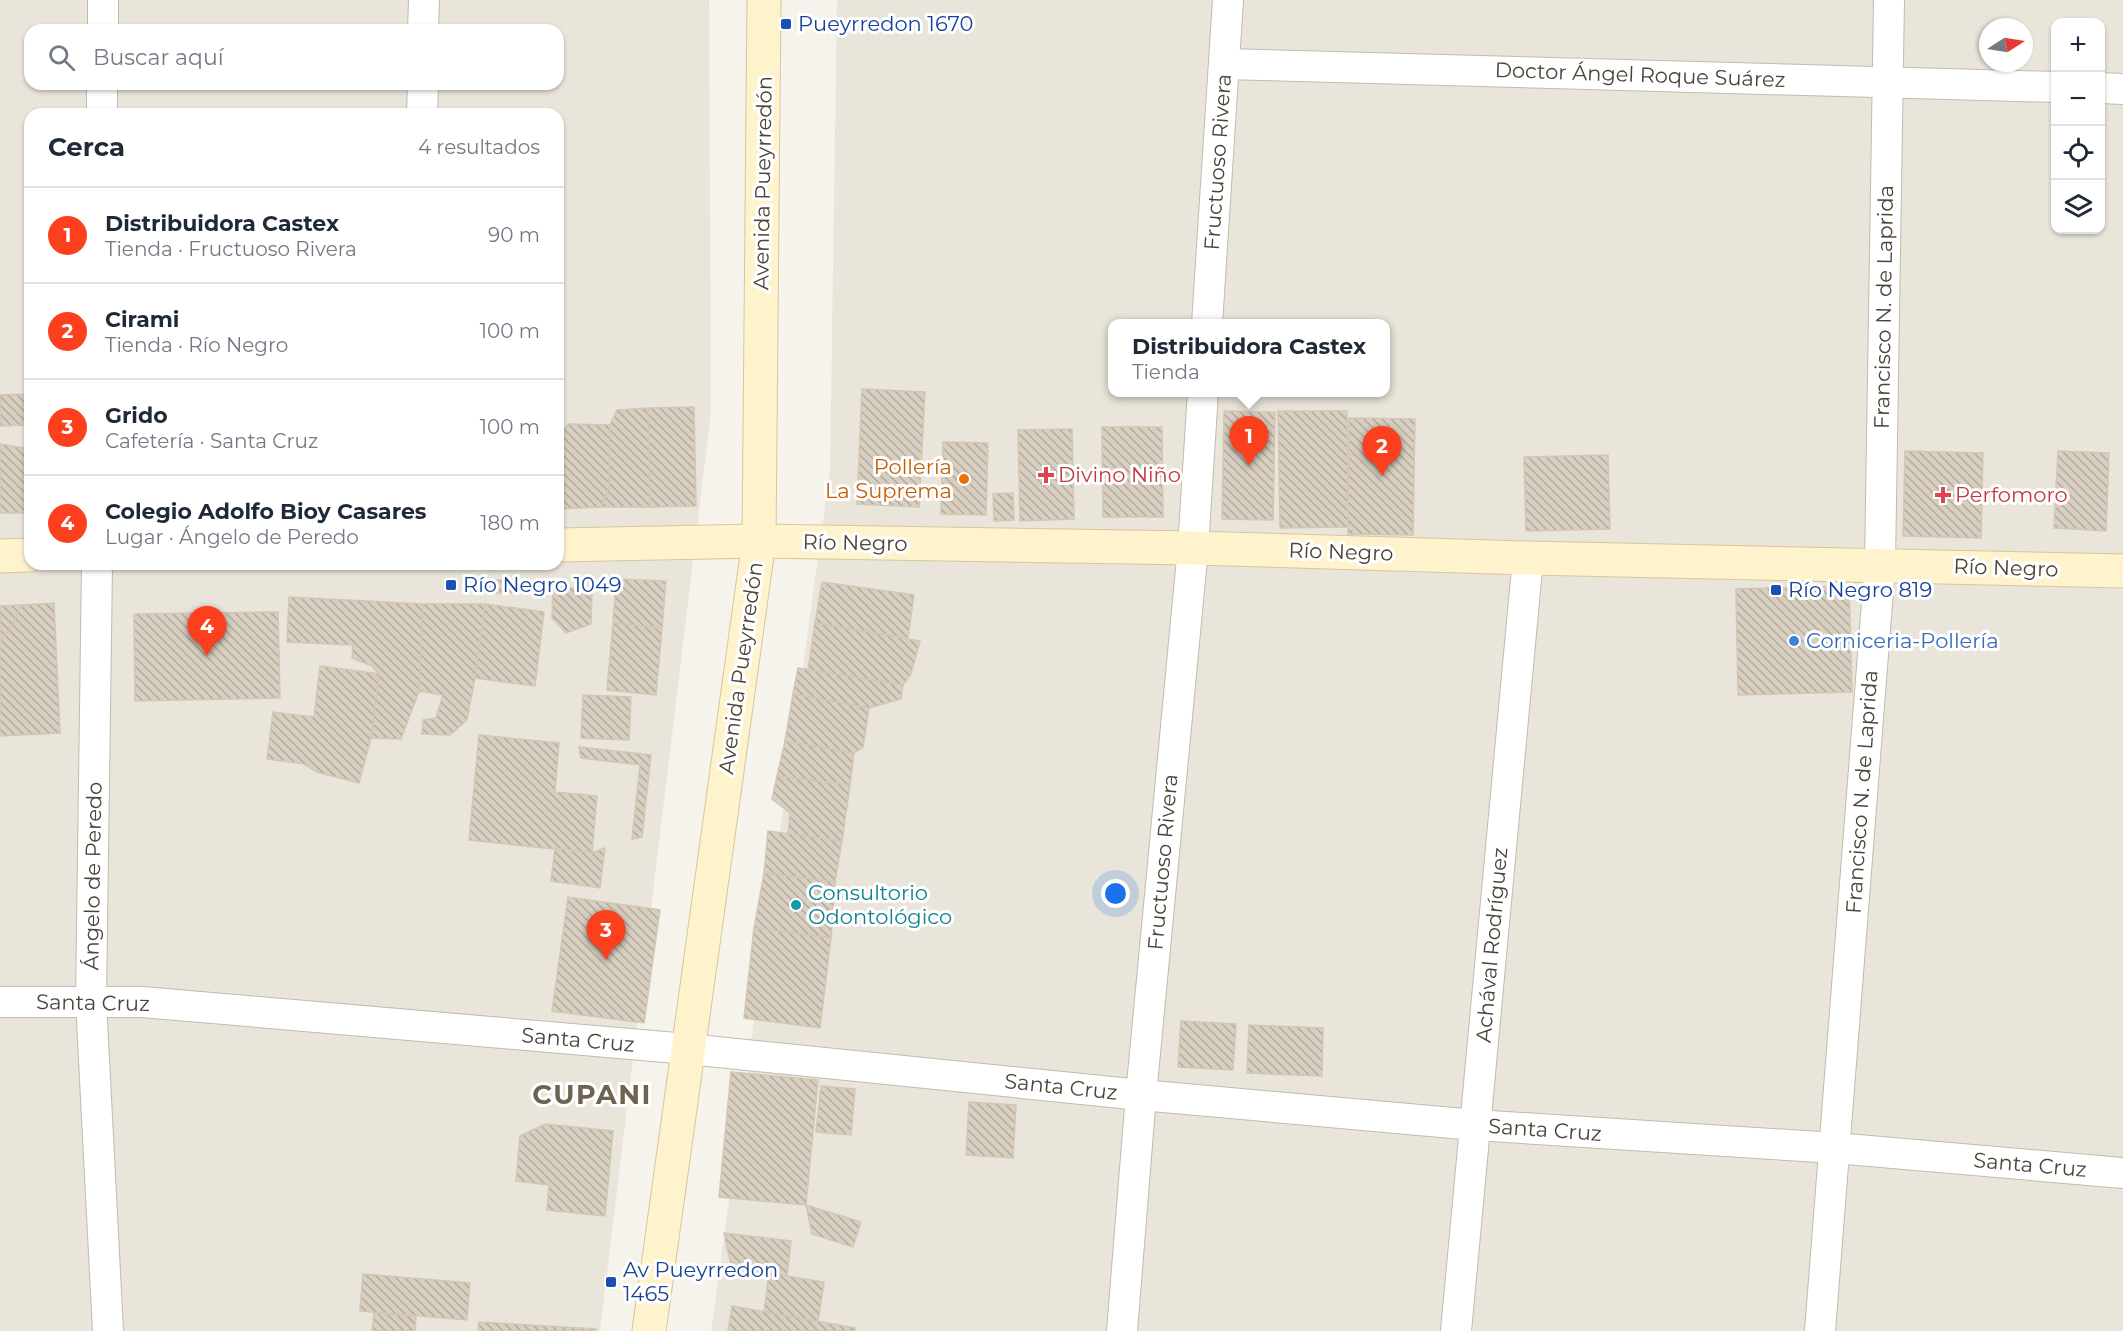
<!DOCTYPE html>
<html lang="es">
<head>
<meta charset="utf-8">
<style>
	body { margin:0; font-family:Montserrat,sans-serif; background:#f6f6f7; color:#1f2937 }
	.controls { position:absolute; right:18px; top:18px; display:grid; overflow:hidden; border-radius:12px; box-shadow:0 2px 4px #0004 }
	.controls button { width:54px; height:54px; display:grid; place-items:center; padding:0; border:0; border-bottom:2px solid #e0e1e3; background:#fff; color:#1f2937; font:30px sans-serif }
	.compass { position:absolute; left:1979px; top:18px; width:54px; height:54px; border-radius:50%; background:#fff; box-shadow:0 2px 4px #0004; rotate:78deg }
	.you { position:absolute; left:1116px; top:894px; width:21px; height:21px; margin:-15px; border:4px solid #fff; border-radius:50%; background:#1a73e8; box-shadow:0 0 0 9px #1a73e833 }
	.badge { display:grid; place-items:center; width:39px; height:39px; border-radius:50%; background:#fc3f1d; color:#fff; font-size:20px; font-weight:700 }
	.pin { position:absolute; translate:-50% -50px; filter:drop-shadow(0 2px 3px #0008) }
	.pin::after { content:''; position:absolute; top:32px; width:21px; height:18px; background:inherit; clip-path:polygon(0 0,100% 0,50% 100%) }
	.popup { position:absolute; left:1108px; top:319px; width:282px; height:78px; box-sizing:border-box; display:grid; place-content:center; border-radius:12px; background:#fff; filter:drop-shadow(0 2px 4px #0005); font-size:20px; white-space:nowrap; color:#747a83 }
	.popup b { font-size:22px; color:#1f2937 }
	.popup::after { content:''; position:absolute; left:50%; top:100%; margin-left:-12px; border:12px solid transparent; border-top-color:#fff }
	.list { margin:0; padding:0; list-style:none }
	h2 { display:flex; justify-content:space-between; align-items:center; height:78px; margin:0; padding:0 24px; font-size:26px }
	h2 small { font-size:20px; font-weight:400; color:#747a83 }
	.list li { display:grid; grid-template-columns:39px 1fr auto; gap:18px; align-items:center; box-sizing:border-box; height:96px; padding:0 24px; border-top:2px solid #e0e1e3 }
	.list b { display:block; font-size:22px; white-space:nowrap }
	.list p { margin:0; font-size:20px; white-space:nowrap; color:#747a83 }
	.list em { font-size:20px; font-style:normal; color:#747a83 }
	.icon { flex:none; width:33px; height:33px; fill:none; stroke:currentColor; stroke-width:2; stroke-linecap:round; stroke-linejoin:round }
	.map { position:relative; flex:none; width:2123px; height:1331px; overflow:hidden }
	.search { position:absolute; background:#fff; box-shadow:0 2px 4px #0004; left:24px; top:24px; width:540px; height:66px; display:flex; align-items:center; gap:15px; box-sizing:border-box; padding:0 21px; border-radius:18px; color:#747a83; font-size:22px }
	.panel { position:absolute; background:#fff; box-shadow:0 2px 4px #0004; left:24px; top:108px; width:540px; height:462px; border-radius:18px }
	.map>svg:first-child { display:block }
	.residential { fill:#eae5da; fill-rule:evenodd }
	.building { fill:url(#building-back-hatch); stroke:#d3c7b4; stroke-width:1.5 }
	.lines { fill:none; stroke-linecap:round; stroke-linejoin:round }
	.street-casing { stroke:#c2bbae; stroke-width:32 }
	.secondary-casing { stroke:#d6c79b; stroke-width:35 }
	.street { stroke:#fff; stroke-width:30 }
	.secondary { stroke:#fff3cd; stroke-width:33 }
	.transit-dot { fill:#1a4fb4; stroke:#fff; stroke-width:2 }
	.health-dot { fill:#e0444e; stroke:#fff; stroke-width:2 }
	.food-dot { fill:#e8710a; stroke:#fff; stroke-width:2 }
	.shop-dot { fill:#3f7fe0; stroke:#fff; stroke-width:2 }
	.culture-dot { fill:#0f9aa8; stroke:#fff; stroke-width:2 }
	.labels { text-anchor:middle; stroke-width:6; stroke-linejoin:round; paint-order:stroke }
	.transit-label { font-size:21px; fill:#164399; stroke:#fff; text-anchor:start }
	.street-label { font-size:21px; fill:#4b4439; stroke:#fff }
	.food-label { font-size:21px; fill:#c56008; stroke:#fff; text-anchor:end }
	.health-label { font-size:21px; fill:#be3a42; stroke:#fff; text-anchor:start }
	.shop-label { font-size:21px; fill:#366cbe; stroke:#fff; text-anchor:start }
	.culture-label { font-size:21px; fill:#0d838f; stroke:#fff; text-anchor:start }
	.district-label { font-size:27px; font-weight:bold; letter-spacing:1.5px; fill:#6e6250; stroke:#fff }
</style>
</head>
<body>
<div class="map">
<svg width="2123" height="1331" viewBox="0 0 2123 1331">
	<defs>
		<pattern id="building-back-hatch" width="6" height="6" patternUnits="userSpaceOnUse" patternTransform="scale(1.5)"><rect width="6" height="6" fill="#d8cfc1"/><path d="M-1 5l2 2M0 0l6 6M5-1l2 2" fill="none" stroke="#b1aa9e"/></pattern>
	</defs>
	<rect width="100%" height="100%" fill="#f6f3ec"/>
	<g class="residential">
		<path d="M0,0H709L711,412L600,1331H0ZM30,30H558V84H30ZM30,114H558V564H30Z"/>
		<path d="M837,0H2123V1331H711L830,471ZM2056,22H2100V230H2056ZM1988,27H2024V63H1988ZM1112,324H1386V392H1112Z"/>
	</g>
	<g class="building">
		<path d="M862,389L925,392L919,507L857,504Z"/>
		<path d="M30,394V425L0,426V395Z"/>
		<path d="M694,407L696,506L650,507L648,408Z"/>
		<path d="M648,408L650,507H601L609,487L610,425L617,410Z"/>
		<path d="M1224,411L1275,412L1273,520L1222,519Z"/>
		<path d="M1278,411H1347L1348,527L1280,528Z"/>
		<path d="M1349,418L1415,419L1413,535L1348,534Z"/>
		<path d="M569,424L610,425L609,487L601,507L558,509V434Z"/>
		<path d="M1102,427H1162L1163,517H1103Z"/>
		<path d="M1072,429L1074,519L1020,521L1018,430Z"/>
		<path d="M943,442L988,443L986,515L941,514Z"/>
		<path d="M0,444L30,449V513H0Z"/>
		<path d="M1905,451L1983,453L1981,538L1903,536Z"/>
		<path d="M2058,451L2109,453L2106,531L2054,528Z"/>
		<path d="M1608,455L1610,529L1526,531L1524,457Z"/>
		<path d="M1013,493L1014,520L994,521L993,494Z"/>
		<path d="M616,579L666,581L662,628L613,623Z"/>
		<rect x="478" y="580" width="35" height="13"/>
		<path d="M822,582L914,595L908,638L815,623Z"/>
		<path d="M1849,586L1852,692L1738,695L1736,589Z"/>
		<path d="M553,587L592,589L591,624L566,633L552,618Z"/>
		<path d="M289,597L423,604L419,691L401,739L371,738L379,674L372,666L352,658L353,645L287,642Z"/>
		<path d="M54,603L60,733L0,736V641L10,629L22,605Z"/>
		<path d="M423,604H485L475,678L467,720L450,735L422,734L423,720L436,718L443,695L419,691Z"/>
		<path d="M485,604L544,612L535,686L475,678Z"/>
		<path d="M22,605L10,629L0,641V606Z"/>
		<path d="M278,612L280,698L135,701L134,614Z"/>
		<path d="M613,623L662,628L656,695L607,690Z"/>
		<path d="M815,623L920,641L911,674L903,685L808,670Z"/>
		<path d="M320,666L379,674L371,738L359,783L317,772L304,764L267,759L273,712L314,717Z"/>
		<path d="M798,668L903,685L901,699L869,708L793,694Z"/>
		<path d="M793,694L869,708L863,747L854,753L785,741Z"/>
		<path d="M583,695L631,697L629,740L581,738Z"/>
		<path d="M479,735L559,743L555,792L597,796L592,853L469,840Z"/>
		<path d="M785,741L854,753L850,785L777,776Z"/>
		<path d="M579,747L651,755L642,837L632,839L640,765L581,758Z"/>
		<path d="M777,776L850,785L842,841L788,834L790,813L772,799Z"/>
		<path d="M768,831L842,841L835,882L764,873Z"/>
		<path d="M555,848L592,853L605,848L600,888L551,881Z"/>
		<path d="M764,873L835,882L831,938L754,928Z"/>
		<path d="M568,897L660,910L644,1023L552,1011Z"/>
		<path d="M754,928L831,938L820,1028L744,1018Z"/>
		<path d="M1181,1021L1236,1024L1233,1070L1178,1067Z"/>
		<path d="M1249,1025L1323,1028L1322,1076L1247,1073Z"/>
		<path d="M731,1072L818,1080L806,1205L719,1197Z"/>
		<path d="M821,1086L855,1089L851,1135L816,1132Z"/>
		<path d="M969,1102L1016,1105L1013,1158L966,1155Z"/>
		<path d="M545,1124L613,1131L605,1216L547,1210L549,1185L516,1181L520,1136Z"/>
		<path d="M806,1205L861,1222L853,1247L812,1234Z"/>
		<path d="M724,1233L791,1241L787,1276L732,1269Z"/>
		<path d="M769,1273L824,1282L818,1322L764,1312Z"/>
		<path d="M363,1274L470,1283L467,1320L360,1311Z"/>
		<path d="M732,1306L855,1328V1331H728Z"/>
		<path d="M374,1313L416,1316L415,1331H372Z"/>
		<path d="M479,1322L596,1329V1331H478Z"/>
	</g>
	<g class="lines">
		<g class="street-casing">
			<g id="street">
				<path d="M103,30V0"/>
				<path d="M423,30L424,0"/>
				<path d="M1224,64L2056,87"/>
				<path d="M2100,88L2123,89"/>
				<path d="M102,114V84"/>
				<path d="M422,114L423,84"/>
				<path d="M1207,324L1228,0"/>
				<path d="M97,564L91,1001L108,1331"/>
				<path d="M0,1002H142L688,1049L1141,1095L1475,1125L1835,1148L2123,1173"/>
				<path d="M1122,1331L1141,1095L1193,548L1203,392"/>
				<path d="M1456,1331L1528,558"/>
				<path d="M1820,1331L1880,565L1889,0"/>
			</g>
		</g>
		<g class="secondary-casing">
			<g id="secondary">
				<path d="M558,545L759,541L1193,548L1528,558L2123,571"/>
				<path d="M0,556L30,555"/>
				<path d="M649,1331L759,541L764,0"/>
			</g>
		</g>
		<use href="#street" class="street"/>
		<use href="#secondary" class="secondary"/>
	</g>
	<g class="transit-dot">
		<rect x="780" y="18" width="12" height="12" rx="3"/>
		<rect x="445" y="579" width="12" height="12" rx="3"/>
		<rect x="1770" y="584" width="12" height="12" rx="3"/>
		<rect x="605" y="1276" width="12" height="12" rx="3"/>
	</g>
	<g class="health-dot">
		<path d="M1043 466h6v6h6v6h-6v6h-6v-6h-6v-6h6z"/>
		<path d="M1940 486h6v6h6v6h-6v6h-6v-6h-6v-6h6z"/>
	</g>
	<circle class="food-dot" cx="964" cy="479" r="6"/>
	<circle class="shop-dot" cx="1794" cy="641" r="6"/>
	<circle class="culture-dot" cx="796" cy="905" r="6"/>
	<g class="labels">
		<g class="transit-label">
			<text x="798" y="31">Pueyrredon 1670</text>
			<text x="463" y="592">Río Negro 1049</text>
			<text x="1788" y="597">Río Negro 819</text>
			<text x="623" y="1277">Av Pueyrredon<tspan x="623" dy="24">1465</tspan></text>
		</g>
		<g class="street-label">
			<text transform="translate(1640 75) rotate(2)" y="7">Doctor Ángel Roque Suárez</text>
			<text transform="translate(1218 162) rotate(-86)" y="7">Fructuoso Rivera</text>
			<text transform="translate(763 183) rotate(-89)" y="7">Avenida Pueyrredón</text>
			<text transform="translate(1884 307) rotate(-89)" y="7">Francisco N. de Laprida</text>
			<text transform="translate(855 543) rotate(1)" y="7">Río Negro</text>
			<text transform="translate(1341 552) rotate(2)" y="7">Río Negro</text>
			<text transform="translate(2006 568) rotate(2)" y="7">Río Negro</text>
			<text transform="translate(741 668) rotate(-82)" y="7">Avenida Pueyrredón</text>
			<text transform="translate(1862 792) rotate(-86)" y="7">Francisco N. de Laprida</text>
			<text transform="translate(1163 862) rotate(-85)" y="7">Fructuoso Rivera</text>
			<text transform="translate(93 876) rotate(-89)" y="7">Ángelo de Peredo</text>
			<text transform="translate(1492 945) rotate(-85)" y="7">Achával Rodríguez</text>
			<text transform="translate(93 1003) rotate(1)" y="7">Santa Cruz</text>
			<text transform="translate(578 1040) rotate(5)" y="7">Santa Cruz</text>
			<text transform="translate(1061 1087) rotate(6)" y="7">Santa Cruz</text>
			<text transform="translate(1545 1130) rotate(4)" y="7">Santa Cruz</text>
			<text transform="translate(2030 1165) rotate(5)" y="7">Santa Cruz</text>
		</g>
		<g class="food-label">
			<text x="952" y="474">Pollería<tspan x="952" dy="24">La Suprema</tspan></text>
		</g>
		<g class="health-label">
			<text x="1058" y="482">Divino Niño</text>
			<text x="1955" y="502">Perfomoro</text>
		</g>
		<g class="shop-label">
			<text x="1806" y="648">Corniceria-Pollería</text>
		</g>
		<g class="culture-label">
			<text x="808" y="900">Consultorio<tspan x="808" dy="24">Odontológico</tspan></text>
		</g>
		<g class="district-label">
			<text x="592" y="1104">CUPANI</text>
		</g>
	</g>
</svg>
<div class="controls">
<button>+</button>
<button>−</button>
<button><svg class="icon" aria-label="locate" viewBox="0 0 24 24"><circle cx="12" cy="12" r="6"/><path d="M12 2v4M12 18v4M2 12h4M18 12h4"/></svg></button>
<button><svg class="icon" aria-label="layers" viewBox="0 0 24 24"><path d="M12 4l9 5-9 5-9-5zM3 14l9 5 9-5"/></svg></button>
</div>
<svg class="compass" viewBox="-18 -18 36 36"><path d="M0-13l5 13h-10z" fill="#e53935"/><path d="M0 13l5-13h-10z" fill="#747a83"/></svg>
<div class="you"></div>
<div class="pin badge" style="left:1249px;top:466px">1</div>
<div class="popup"><b>Distribuidora Castex</b>Tienda</div>
<div class="pin badge" style="left:1382px;top:476px">2</div>
<div class="pin badge" style="left:606px;top:960px">3</div>
<div class="pin badge" style="left:207px;top:656px">4</div>
<div class="search"><svg class="icon" aria-label="search" viewBox="0 0 24 24"><circle cx="10" cy="10" r="6"/><path d="M15 15l6 6"/></svg>Buscar aquí</div>
<section class="panel">
<h2>Cerca<small>4 resultados</small></h2>
<ul class="list">
<li><span class="badge">1</span><div><b>Distribuidora Castex</b><p>Tienda · Fructuoso Rivera</p></div><em>90 m</em></li>
<li><span class="badge">2</span><div><b>Cirami</b><p>Tienda · Río Negro</p></div><em>100 m</em></li>
<li><span class="badge">3</span><div><b>Grido</b><p>Cafetería · Santa Cruz</p></div><em>100 m</em></li>
<li><span class="badge">4</span><div><b>Colegio Adolfo Bioy Casares</b><p>Lugar · Ángelo de Peredo</p></div><em>180 m</em></li>
</ul>
</section>
</div>
</body>
</html>
